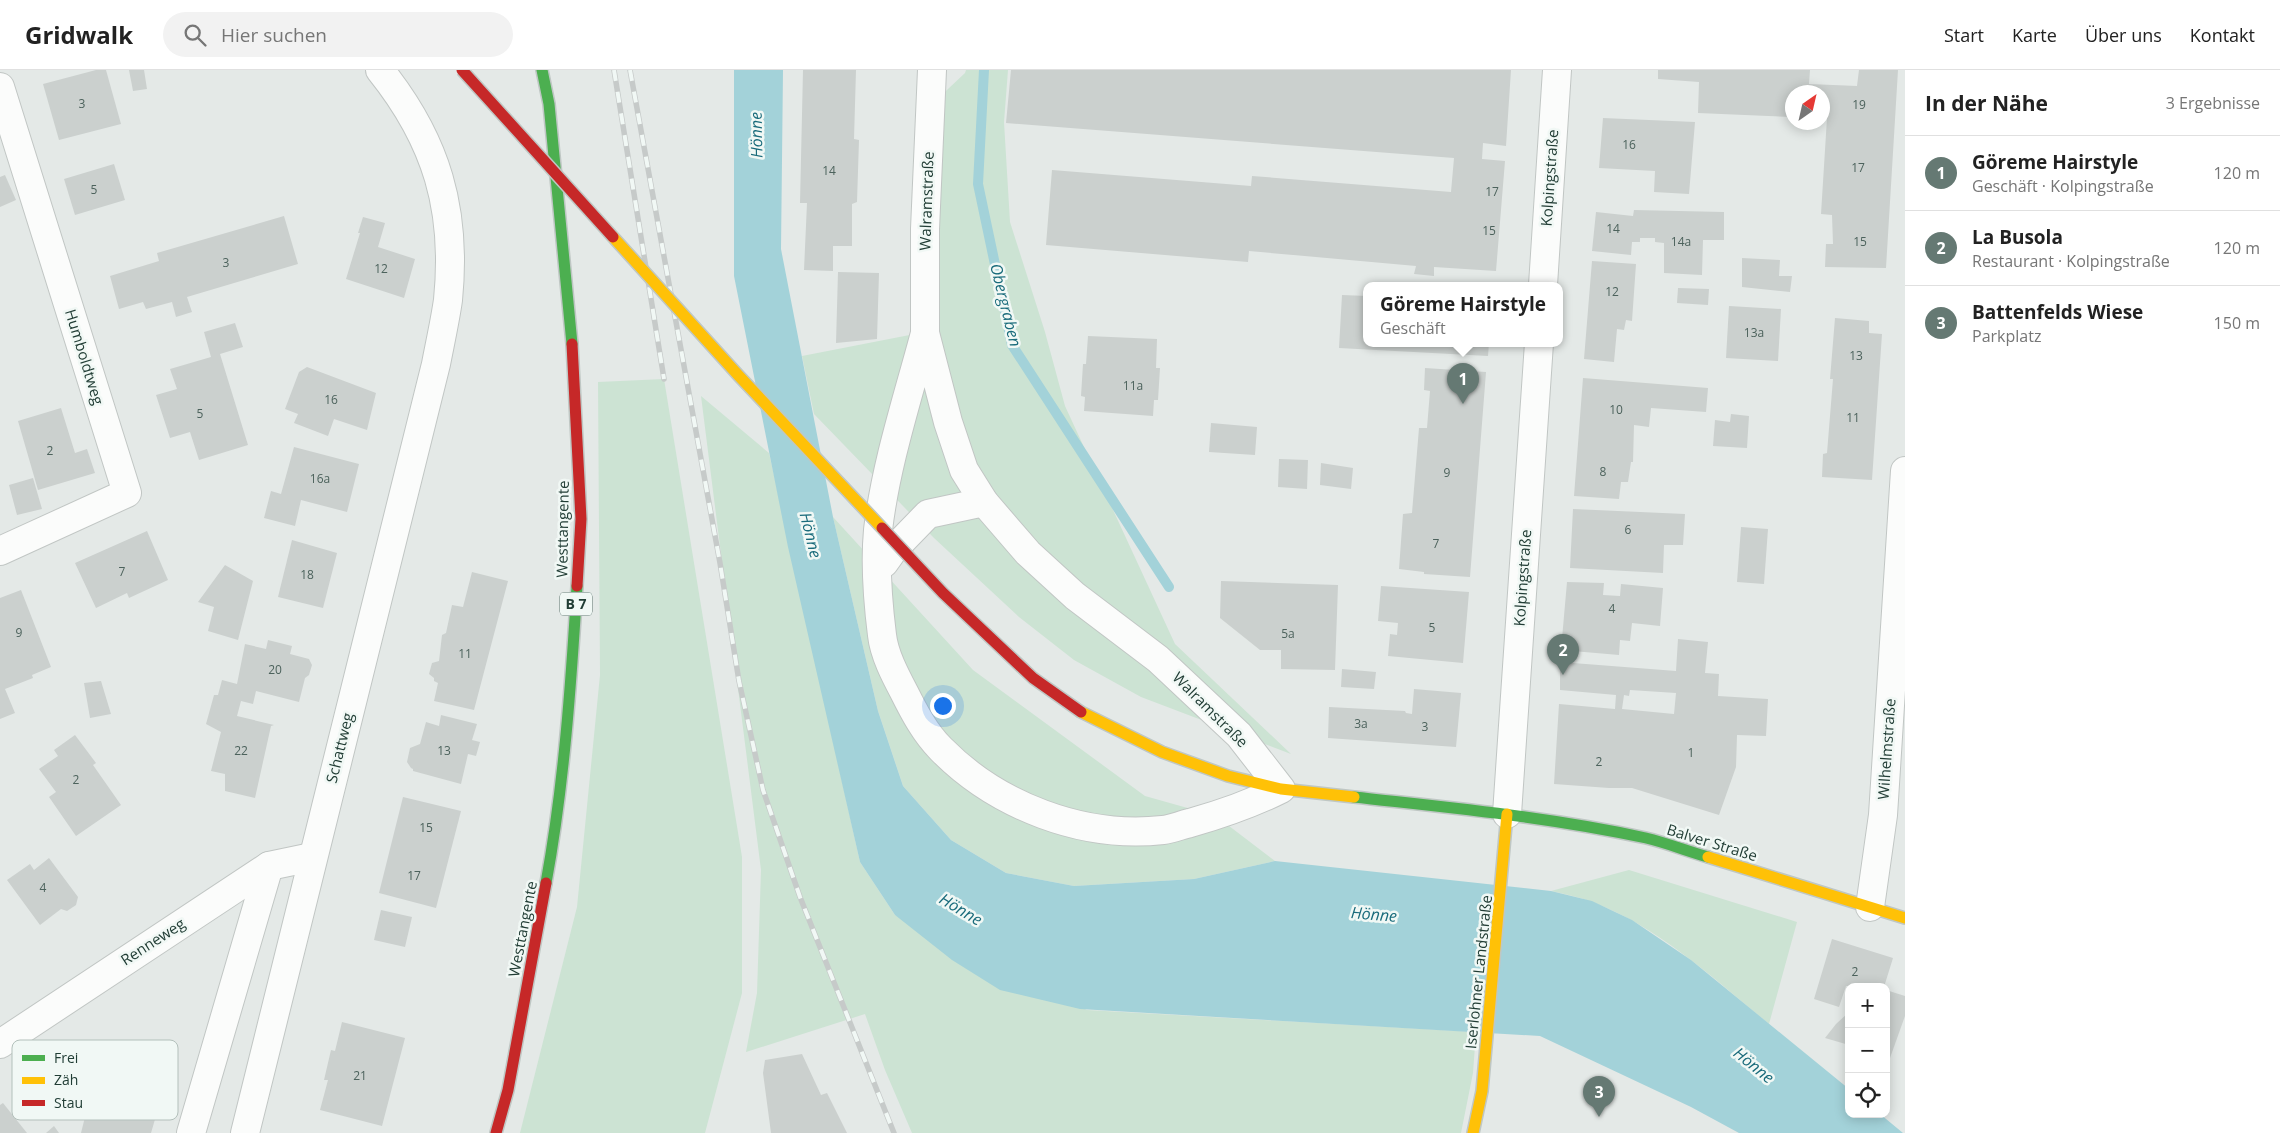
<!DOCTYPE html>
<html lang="de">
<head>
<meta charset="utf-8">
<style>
	body { margin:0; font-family:"Open Sans",sans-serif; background:#f2f2f2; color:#222 }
	.controls { position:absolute; right:15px; bottom:15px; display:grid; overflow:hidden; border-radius:10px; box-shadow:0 2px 12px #0003 }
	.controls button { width:45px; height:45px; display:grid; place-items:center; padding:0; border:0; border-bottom:1px solid #e0e0e0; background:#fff; color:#222; font:25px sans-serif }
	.compass { position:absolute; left:1785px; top:15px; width:45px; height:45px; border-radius:50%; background:#fff; box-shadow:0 2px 12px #0003; rotate:34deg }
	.you { position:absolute; left:942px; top:635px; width:18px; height:18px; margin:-12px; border:4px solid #fff; border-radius:50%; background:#1a73e8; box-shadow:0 0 0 8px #1a73e833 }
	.badge { display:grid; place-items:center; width:32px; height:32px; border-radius:50%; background:#657973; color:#fff; font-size:16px; font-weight:700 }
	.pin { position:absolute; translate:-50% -41px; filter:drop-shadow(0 1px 2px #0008) }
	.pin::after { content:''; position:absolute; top:26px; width:18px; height:15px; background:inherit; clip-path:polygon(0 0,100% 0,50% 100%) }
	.popup { position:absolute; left:1363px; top:212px; width:200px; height:65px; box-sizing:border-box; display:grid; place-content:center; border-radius:10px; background:#fff; filter:drop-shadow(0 1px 4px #0005); font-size:16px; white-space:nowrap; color:#767676 }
	.popup b { font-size:19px; color:#222 }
	.popup::after { content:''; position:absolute; left:50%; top:100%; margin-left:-10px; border:10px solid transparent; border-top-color:#fff }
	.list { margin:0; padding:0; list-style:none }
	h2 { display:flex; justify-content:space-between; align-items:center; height:65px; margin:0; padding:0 20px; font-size:21px }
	h2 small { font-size:16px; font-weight:400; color:#767676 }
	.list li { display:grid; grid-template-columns:32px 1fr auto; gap:15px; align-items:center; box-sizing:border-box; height:75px; padding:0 20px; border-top:1px solid #e0e0e0 }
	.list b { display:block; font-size:19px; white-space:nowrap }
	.list p { margin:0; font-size:16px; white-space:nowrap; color:#767676 }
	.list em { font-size:16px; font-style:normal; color:#767676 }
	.icon { flex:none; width:28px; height:28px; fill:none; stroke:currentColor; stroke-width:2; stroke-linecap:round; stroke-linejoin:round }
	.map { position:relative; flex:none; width:1905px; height:1063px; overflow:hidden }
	header { display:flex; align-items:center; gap:30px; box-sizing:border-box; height:70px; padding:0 25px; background:#fff; border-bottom:1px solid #e0e0e0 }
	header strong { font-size:24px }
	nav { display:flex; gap:28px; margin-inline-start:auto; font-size:18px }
	.search { width:350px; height:45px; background:#f2f2f2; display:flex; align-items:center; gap:12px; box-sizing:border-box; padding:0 18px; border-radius:28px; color:#767676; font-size:19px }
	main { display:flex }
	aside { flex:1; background:#fff }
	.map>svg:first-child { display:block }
	.green { fill:#cce3d3 }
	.water { fill:#a3d2d9 }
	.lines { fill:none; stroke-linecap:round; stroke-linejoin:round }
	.stream { stroke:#a3d2d9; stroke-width:10 }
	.building { fill:#cbd0ce; fill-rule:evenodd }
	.street-casing { stroke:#c1c6c4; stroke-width:30 }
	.fast-casing { stroke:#bfc7c4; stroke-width:14 }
	.slow-casing { stroke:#bfc7c4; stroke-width:14 }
	.jam-casing { stroke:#bfc7c4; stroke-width:14 }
	.street { stroke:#fbfcfb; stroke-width:28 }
	.fast { stroke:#4caf50; stroke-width:11 }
	.slow { stroke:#ffc107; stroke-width:11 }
	.jam { stroke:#c62828; stroke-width:11 }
	.rail-casing { stroke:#c6cac9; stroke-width:5.5 }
	.rail { stroke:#f1f8f5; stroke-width:4; stroke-dasharray:11; stroke-linecap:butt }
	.slow-bridge-casing { stroke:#bfc7c4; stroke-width:14; stroke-linecap:butt }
	.jam-bridge-casing { stroke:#bfc7c4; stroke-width:14; stroke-linecap:butt }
	.slow-bridge { stroke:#ffc107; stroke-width:11 }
	.jam-bridge { stroke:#c62828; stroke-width:11 }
	.labels { text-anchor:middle; stroke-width:5; stroke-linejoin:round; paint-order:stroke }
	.number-label { font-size:12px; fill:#4c625c }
	.shield { fill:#f1f8f5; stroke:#5f756f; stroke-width:1 }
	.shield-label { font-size:14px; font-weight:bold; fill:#213d35 }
	.street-label { font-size:15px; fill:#213d35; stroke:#f1f8f5 }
	.water-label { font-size:16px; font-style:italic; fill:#196b7b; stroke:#f1f8f5 }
	.key { fill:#f1f8f5; stroke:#b3c0bb; stroke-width:1 }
	.key-label { font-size:14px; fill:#213d35 }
</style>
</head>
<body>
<header>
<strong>Gridwalk</strong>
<div class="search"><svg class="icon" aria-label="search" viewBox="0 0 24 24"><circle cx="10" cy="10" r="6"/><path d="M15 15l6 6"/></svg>Hier suchen</div>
<nav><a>Start</a><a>Karte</a><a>Über uns</a><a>Kontakt</a></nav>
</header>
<main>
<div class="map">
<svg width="1905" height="1063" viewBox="0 0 1905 1063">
	<rect width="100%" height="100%" fill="#e4e9e7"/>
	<g class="green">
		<path d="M966,0H1008L1004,52L1010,152L1045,262L1065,336L1175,574L1291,684L1141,627L1074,590L1019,547L934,468L814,344L802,286L925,262L931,35L965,3Z"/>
		<path d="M664,309L742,787V923L705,1063H520L577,837L600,605L598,312Z"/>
		<path d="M701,326L769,383L860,792L895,845L1087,940L1476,962L1473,1003L1461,1063H912L885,1000L865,944L746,982L757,923L761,800Z"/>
		<path d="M833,447L973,600L1145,726L1216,746L1275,791L1194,809L1074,816L1006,803L951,770L903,716L878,641Z"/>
		<path d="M1629,800L1797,852L1769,954C1714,909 1659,857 1592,832C1579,827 1564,824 1551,821Z"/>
	</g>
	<path class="water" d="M734,0H783L781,179L833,447L878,641L903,716L951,770L1006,803L1074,816L1194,809L1275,791L1551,821L1592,831L1632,850L1691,890L1849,1019V1044H1880L1903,1063H1739L1691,1037L1540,966L1080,939L1000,920L952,890L895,845L860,792L788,477L734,206Z"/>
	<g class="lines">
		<path class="stream" d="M984,0L978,114L1012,275L1169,517"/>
	</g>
	<g class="building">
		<path d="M96,0H106L121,54L59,70L43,14Z"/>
		<path d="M129,0H144L147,19L133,21Z"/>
		<path d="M803,0H856L854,69L859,70L857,132L852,134V176H833V201L804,200L807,133H800Z"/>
		<path d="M1011,0H1511L1506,76L1483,73L1482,89L1505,91L1496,201L1434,197V206L1414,204L1416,196L1249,181L1248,192L1046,175L1052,100L1251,116L1252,106L1451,122L1454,88L1006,53Z"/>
		<path d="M1658,0H1810L1809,14L1857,16L1859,0H1898L1886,198L1825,197L1826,174H1833L1832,145L1821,144L1827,48H1822V22H1792V47L1698,43L1699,12L1658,9Z"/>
		<path d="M1603,48L1695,52L1689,124L1654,122L1655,101L1599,98Z"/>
		<path d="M114,94L125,130L75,145L64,109Z"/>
		<path d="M5,105L16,130L0,137V107Z"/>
		<path d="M1634,140L1724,142V170H1703L1702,205L1664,203V173L1655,172V168H1640V172H1632L1631,185L1592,181L1596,142L1633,146Z"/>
		<path d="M284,146L298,194L187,227L192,242L176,247L172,232L146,239L143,232L119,239L110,206L159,191L157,183Z"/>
		<path d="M363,147L385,153L378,177L415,189L404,228L346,209L360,163H358Z"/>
		<path d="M1742,188L1780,190L1779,206H1792L1790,222L1742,217Z"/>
		<path d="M1592,191L1636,194L1632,251L1626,250L1624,260L1617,259L1614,292L1584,289Z"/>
		<path d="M838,202L879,203L877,269L836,273Z"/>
		<path d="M1678,218L1709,219L1708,235L1677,233Z"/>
		<path d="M1342,225L1367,226V273H1489L1488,286L1339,278Z"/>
		<path d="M1729,236L1781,239L1778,291L1726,288Z"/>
		<path d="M1835,248L1869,251V263L1882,264L1872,410L1822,407L1823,384L1827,383L1833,309H1830Z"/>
		<path d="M235,253L243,277L220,284L248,375L199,390L190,362L170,368L156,325L177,319L170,299L211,287L204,262Z"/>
		<path d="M1088,266L1157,269L1156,298H1160L1158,330H1154L1153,346L1084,341L1085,327L1081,326L1083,294H1086Z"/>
		<path d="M307,297L376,323L367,360L334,349L328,366L294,353L298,344L285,339L299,302Z"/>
		<path d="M1425,298L1486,302L1470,507L1424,504V502L1399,499L1403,444L1412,443L1419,358H1427L1430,321L1424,320Z"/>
		<path d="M1583,308L1708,318L1706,342L1651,338L1649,357L1634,355L1633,392H1631L1628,412H1621L1619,429L1574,426Z"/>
		<path d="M61,338L75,383L87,379L95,403L38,420L18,351Z"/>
		<path d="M1731,344L1749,346L1747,378L1713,376L1715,350L1730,352Z"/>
		<path d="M1211,353L1257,357L1255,385L1209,382Z"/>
		<path d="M294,377L359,394L347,442L301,430L295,456L264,448L271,421L281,424Z"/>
		<path d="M1279,389L1308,390L1307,419L1278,417Z"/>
		<path d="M1321,393L1353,398L1351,419L1320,415Z"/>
		<path d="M33,408L42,439L17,445L9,415Z"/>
		<path d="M1573,439L1685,444L1683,475H1664L1663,503L1570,498Z"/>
		<path d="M1741,457L1768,459L1764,514L1737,512Z"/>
		<path d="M147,461L168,510L129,528L127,523L96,538L75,493Z"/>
		<path d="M292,470L337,483L323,538L278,527Z"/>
		<path d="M225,495L253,511L238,570L208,561L214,537L198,532Z"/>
		<path d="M472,502L508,511L474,640L434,631L438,613L434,611V608L429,604L432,593L439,591L442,565L446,563L452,535L463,537Z"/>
		<path d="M1221,511L1338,515L1335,600L1281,599V580H1260L1220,548Z"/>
		<path d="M1567,512L1604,513L1603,525L1620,526L1621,514L1663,518L1660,556L1632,553L1630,571L1620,570L1619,585L1561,580Z"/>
		<path d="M1381,516L1469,522L1463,593L1388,586L1390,564L1397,565L1398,553L1378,551Z"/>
		<path d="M21,520L51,597L32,605L33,608L5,619L15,643L0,649V528Z"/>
		<path d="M1678,569L1708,572L1705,603L1719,604L1718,626L1768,629L1766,666L1737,665L1736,697L1719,745L1632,718H1609L1554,714L1559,634L1615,639L1616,625L1560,620V592L1676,601ZM1630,620L1676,623L1674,644L1622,639L1624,625L1629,626Z"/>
		<path d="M268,570L292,576L290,584L309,589L312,595L309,605L305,608L299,632L256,621L253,634L241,631L237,646L274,655L271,656L255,728L225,721V704L211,701L221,662L206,654L214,625H218L222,610L237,614L245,574L266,579Z"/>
		<path d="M1342,599L1376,602L1374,619L1341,617Z"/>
		<path d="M101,611L111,644L90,648L84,613Z"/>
		<path d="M1414,619L1461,623L1456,677L1328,668L1329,637L1405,641L1406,643L1412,644Z"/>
		<path d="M441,645L477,654L472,670L480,672L476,686L468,684L461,714L413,701V699L411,698L407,692L410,678L420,674L426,652L439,656Z"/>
		<path d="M75,665L96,693L93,695L121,735L76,766L49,727L56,722L39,699L58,686L54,680Z"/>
		<path d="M403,727L461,741L436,838L379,823Z"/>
		<path d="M49,788L78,827L76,835L67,841L61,839L40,855L7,810L30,794L34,800Z"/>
		<path d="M381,840L412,847L405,877L374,870Z"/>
		<path d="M1832,869L1893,888L1884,917L1846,916L1839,937L1814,929Z"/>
		<path d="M1886,920L1905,926V946L1890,988L1886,987Z"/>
		<path d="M1849,942V975L1825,968L1836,954Z"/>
		<path d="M342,952L405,968L382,1056L320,1040L328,1010H324L331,980L335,981Z"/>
		<path d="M802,984L821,1025L827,1023L847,1063H771L763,1003L765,990Z"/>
		<path d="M98,1021L114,1026L115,1022L142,1030L141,1034L158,1039L151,1063H81L85,1047H90Z"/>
		<path d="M3,1033L27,1063H0V1035Z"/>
		<path d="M54,1056L59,1063H46Z"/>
	</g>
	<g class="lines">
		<g class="street-casing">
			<g id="street">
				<path d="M0,17L127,423L0,481"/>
				<path d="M1543,215L1557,0"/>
				<path d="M925,263C908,327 886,393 878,460C875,492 878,533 882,565C884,584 895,605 904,622C914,642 925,663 941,679C997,736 1083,769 1163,760C1172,759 1181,755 1190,753C1222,744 1251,734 1281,719L1239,665L1158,589L1075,526L1028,483L984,432L964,400L948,352L925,263V159L932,0"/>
				<path d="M884,493L894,479L928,444L984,432"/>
				<path d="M1507,744L1539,273"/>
				<path d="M1870,837L1883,745L1905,401"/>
				<path d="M0,974L269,796L312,787"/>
				<path d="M191,1063L269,796"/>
				<path d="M245,1063L436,294C440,273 445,251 448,230C457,140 437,71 380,0"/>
			</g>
		</g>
		<g class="fast-casing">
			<g id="fast">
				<path d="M542,0L549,34L572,274"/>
				<path d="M1354,727C1452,738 1550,747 1646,768C1667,773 1687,781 1708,787"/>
				<path d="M546,813C564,715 571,615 577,516"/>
			</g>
		</g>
		<g class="slow-casing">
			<g id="slow">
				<path d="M1081,642L1162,682L1228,706L1281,719L1354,727"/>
				<path d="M1708,787L1905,848"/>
				<path d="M1473,1063L1482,1021L1507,744"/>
			</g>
		</g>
		<g class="jam-casing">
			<g id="jam">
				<path d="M572,274L581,449L577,516"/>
				<path d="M496,1063L508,1020L546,813"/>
			</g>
		</g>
		<use href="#street" class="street"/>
		<use href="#fast" class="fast"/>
		<use href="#slow" class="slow"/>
		<use href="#jam" class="jam"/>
		<g class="rail-casing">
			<g id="rail">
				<path d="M614,0L664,309"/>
				<path d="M630,0L720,493L739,611L763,720L800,827L894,1063"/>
			</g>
		</g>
		<use href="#rail" class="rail"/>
		<g class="slow-bridge-casing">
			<path id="slow-bridge" d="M613,167L739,306L882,458"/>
		</g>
		<g class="jam-bridge-casing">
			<g id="jam-bridge">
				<path d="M462,0L613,167"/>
				<path d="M882,458L943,523L1033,608L1081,642"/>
			</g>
		</g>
		<use href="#slow-bridge" class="slow-bridge"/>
		<use href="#jam-bridge" class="jam-bridge"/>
	</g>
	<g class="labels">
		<g class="number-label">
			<text x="82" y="38">3</text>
			<text x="1859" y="39">19</text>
			<text x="1629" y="79">16</text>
			<text x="1858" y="102">17</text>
			<text x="829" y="105">14</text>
			<text x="94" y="124">5</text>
			<text x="1492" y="126">17</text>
			<text x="1613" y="163">14</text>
			<text x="1489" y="165">15</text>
			<text x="1681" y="176">14a</text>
			<text x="1860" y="176">15</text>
			<text x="226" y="197">3</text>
			<text x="381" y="203">12</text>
			<text x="1612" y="226">12</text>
			<text x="1754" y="267">13a</text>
			<text x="1856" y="290">13</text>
			<text x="1133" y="320">11a</text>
			<text x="331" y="334">16</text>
			<text x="1616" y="344">10</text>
			<text x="200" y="348">5</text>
			<text x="1853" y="352">11</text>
			<text x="50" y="385">2</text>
			<text x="1603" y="406">8</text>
			<text x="1447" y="407">9</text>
			<text x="320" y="413">16a</text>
			<text x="1628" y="464">6</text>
			<text x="1436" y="478">7</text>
			<text x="122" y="506">7</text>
			<text x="307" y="509">18</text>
			<text x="1612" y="543">4</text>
			<text x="1432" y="562">5</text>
			<text x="19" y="567">9</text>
			<text x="1288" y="568">5a</text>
			<text x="465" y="588">11</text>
			<text x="275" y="604">20</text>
			<text x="1361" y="658">3a</text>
			<text x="1425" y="661">3</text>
			<text x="241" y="685">22</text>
			<text x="444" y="685">13</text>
			<text x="1691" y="687">1</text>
			<text x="1599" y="696">2</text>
			<text x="76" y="714">2</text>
			<text x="426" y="762">15</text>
			<text x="414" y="810">17</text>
			<text x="43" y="822">4</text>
			<text x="1855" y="906">2</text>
			<text x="360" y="1010">21</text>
		</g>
		<rect class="shield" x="560" y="522.5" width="32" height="23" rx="4"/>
		<g class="shield-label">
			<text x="576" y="539">B 7</text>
		</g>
		<g class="street-label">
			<text transform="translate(1550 108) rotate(-86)" y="5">Kolpingstraße</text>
			<text transform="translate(927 131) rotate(-88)" y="5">Walramstraße</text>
			<text transform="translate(84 287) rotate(73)" y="5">Humboldtweg</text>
			<text transform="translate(563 459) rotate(-89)" y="5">Westtangente</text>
			<text transform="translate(1523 508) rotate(-86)" y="5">Kolpingstraße</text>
			<text transform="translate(1210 640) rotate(45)" y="5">Walramstraße</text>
			<text transform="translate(340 678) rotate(-76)" y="5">Schattweg</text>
			<text transform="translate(1887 679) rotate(-86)" y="5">Wilhelmstraße</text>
			<text transform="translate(1712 773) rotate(17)" y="5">Balver Straße</text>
			<text transform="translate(523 859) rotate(-79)" y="5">Westtangente</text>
			<text transform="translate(153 872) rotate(-33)" y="5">Renneweg</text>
			<text transform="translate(1479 902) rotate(-84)" y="5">Iserlohner Landstraße</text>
		</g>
		<g class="water-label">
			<text transform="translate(756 65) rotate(-91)" y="6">Hönne</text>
			<text transform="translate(1006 235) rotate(76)" y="6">Obergraben</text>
			<text transform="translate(811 465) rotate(76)" y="6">Hönne</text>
			<text transform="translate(961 839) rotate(31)" y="6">Hönne</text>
			<text transform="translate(1374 844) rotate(5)" y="6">Hönne</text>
			<text transform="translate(1754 995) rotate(39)" y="6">Hönne</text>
		</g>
	</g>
	<rect x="12" y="970" width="166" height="80" rx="8" class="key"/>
	<rect x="22" y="985" width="23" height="6" fill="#4caf50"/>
	<rect x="22" y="1007" width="23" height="7" fill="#ffc107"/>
	<rect x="22" y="1030" width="23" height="6" fill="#c62828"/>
	<g class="key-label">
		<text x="54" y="993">Frei</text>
		<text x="54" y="1015">Zäh</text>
		<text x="54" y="1038">Stau</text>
	</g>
</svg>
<div class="controls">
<button>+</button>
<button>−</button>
<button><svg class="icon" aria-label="locate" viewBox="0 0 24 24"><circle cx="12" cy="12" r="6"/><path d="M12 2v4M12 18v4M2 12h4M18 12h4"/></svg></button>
</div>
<svg class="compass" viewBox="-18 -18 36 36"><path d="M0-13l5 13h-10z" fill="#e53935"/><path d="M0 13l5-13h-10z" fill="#767676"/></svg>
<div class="you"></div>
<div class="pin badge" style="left:1463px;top:334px">1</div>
<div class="popup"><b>Göreme Hairstyle</b>Geschäft</div>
<div class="pin badge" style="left:1563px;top:605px">2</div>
<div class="pin badge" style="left:1599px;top:1047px">3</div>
</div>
<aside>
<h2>In der Nähe<small>3 Ergebnisse</small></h2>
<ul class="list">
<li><span class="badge">1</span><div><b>Göreme Hairstyle</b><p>Geschäft · Kolpingstraße</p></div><em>120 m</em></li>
<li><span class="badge">2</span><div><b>La Busola</b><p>Restaurant · Kolpingstraße</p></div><em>120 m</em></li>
<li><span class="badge">3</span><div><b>Battenfelds Wiese</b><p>Parkplatz</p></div><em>150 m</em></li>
</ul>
</aside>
</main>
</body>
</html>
